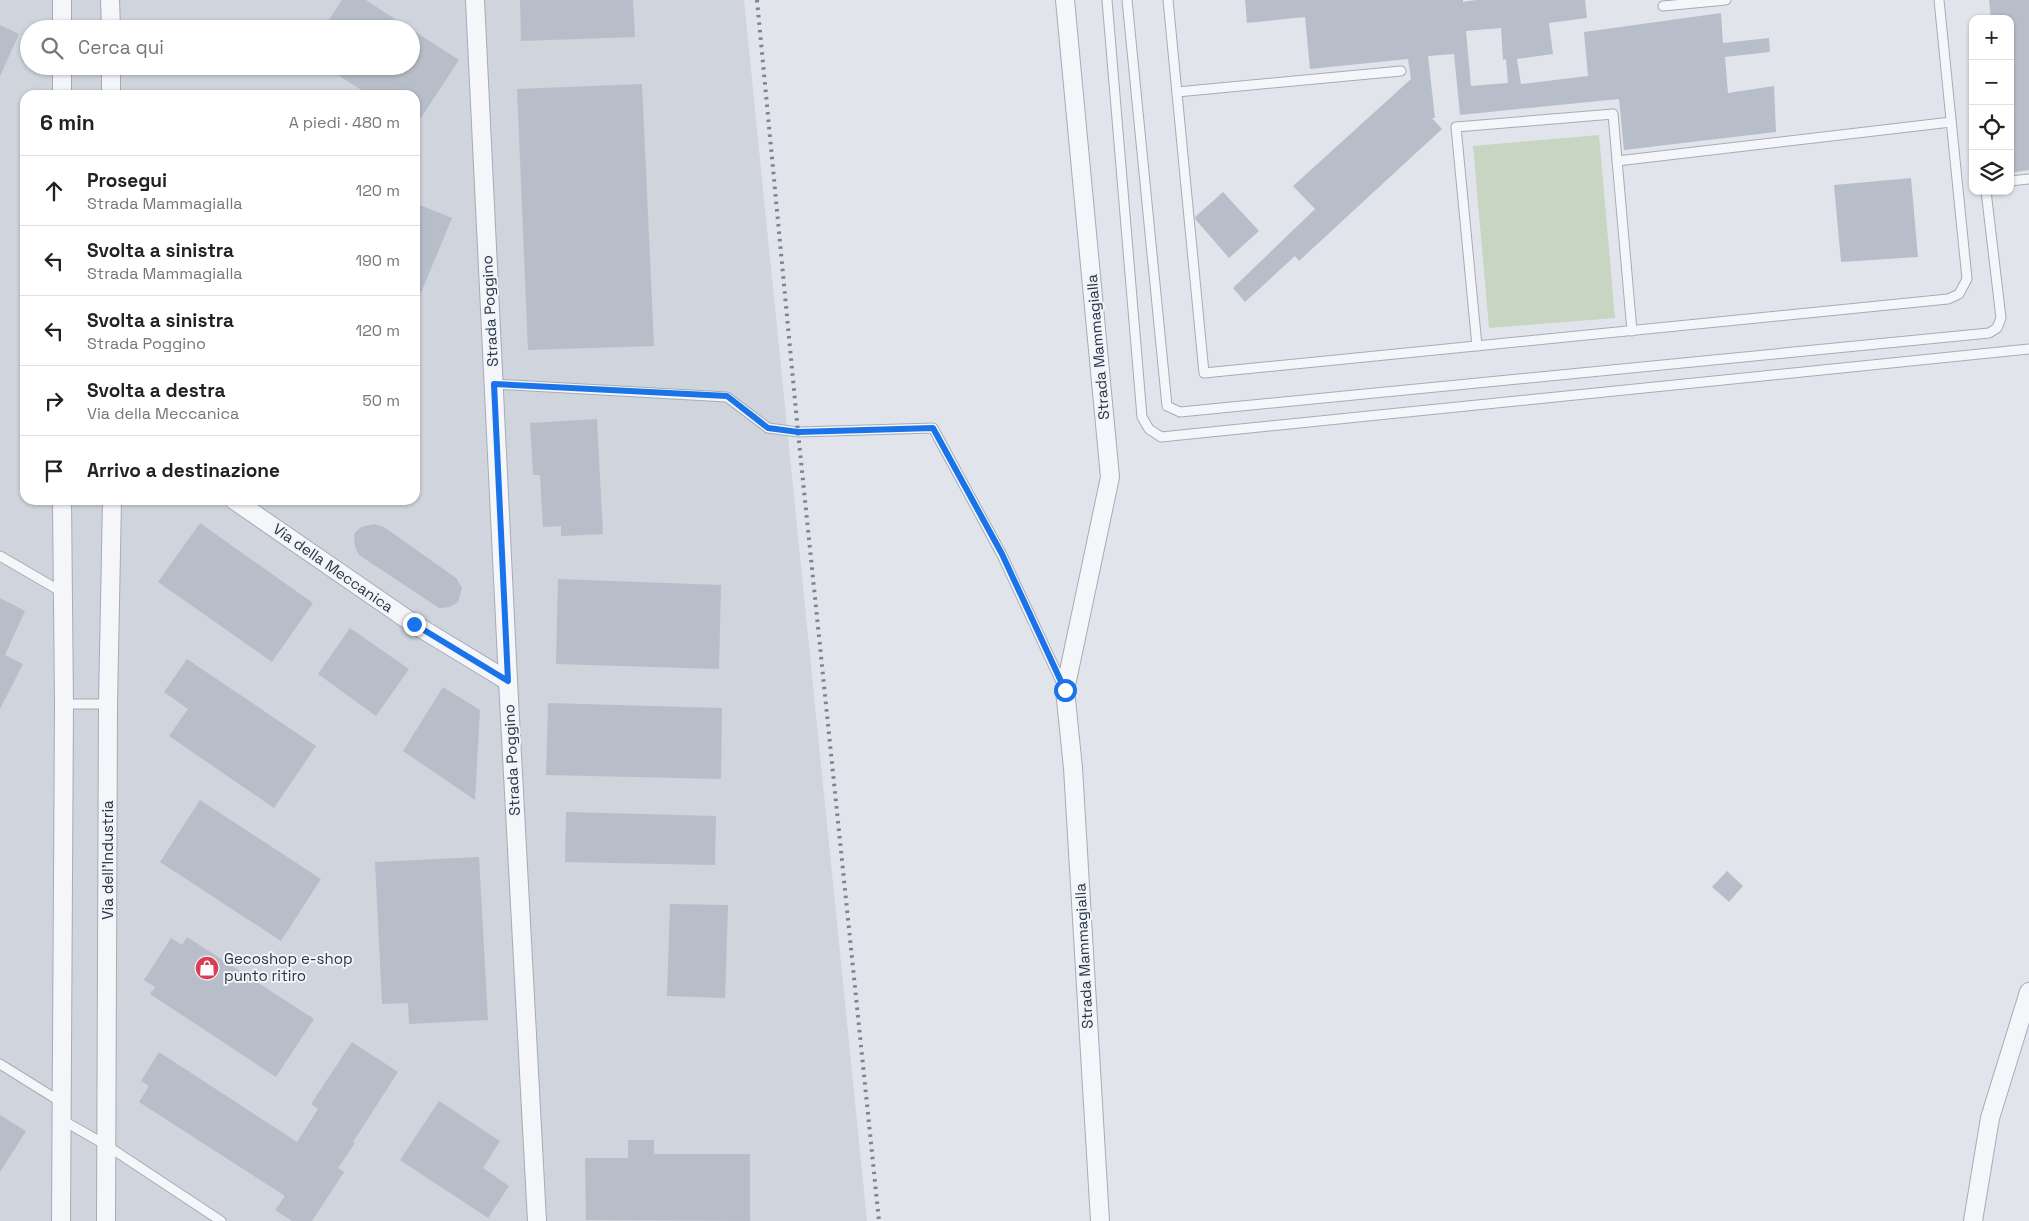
<!DOCTYPE html>
<html lang="it">
<head>
<meta charset="utf-8">
<style>
	body { margin:0; font-family:"Space Grotesk",sans-serif; background:#f2f2f2; color:#222 }
	.controls { position:absolute; right:15px; top:15px; display:grid; overflow:hidden; border-radius:10px; box-shadow:0 1px 4px #0004 }
	.controls button { width:45px; height:45px; display:grid; place-items:center; padding:0; border:0; border-bottom:1px solid #e0e0e0; background:#fff; color:#222; font:25px sans-serif }
	.stop { position:absolute; width:15px; height:15px; margin:-11px; border:4px solid #1a73e8; border-radius:50%; background:#fff }
	.stop.end { background:#1a73e8; border-color:#fff; box-shadow:0 1px 5px #0008 }
	.list { margin:0; padding:0; list-style:none }
	h2 { display:flex; justify-content:space-between; align-items:center; height:65px; margin:0; padding:0 20px; font-size:21px }
	h2 small { font-size:16px; font-weight:400; color:#767676 }
	.list li { display:grid; grid-template-columns:32px 1fr auto; gap:15px; align-items:center; box-sizing:border-box; height:70px; padding:0 20px; border-top:1px solid #e0e0e0 }
	.list b { display:block; font-size:19px; white-space:nowrap }
	.list p { margin:0; font-size:16px; white-space:nowrap; color:#767676 }
	.list em { font-size:16px; font-style:normal; color:#767676 }
	.icon { flex:none; width:28px; height:28px; fill:none; stroke:currentColor; stroke-width:2; stroke-linecap:round; stroke-linejoin:round }
	.map { position:relative; flex:none; width:2029px; height:1221px; overflow:hidden }
	.search { position:absolute; background:#fff; box-shadow:0 1px 4px #0004; left:20px; top:20px; width:400px; height:55px; display:flex; align-items:center; gap:12px; box-sizing:border-box; padding:0 18px; border-radius:28px; color:#767676; font-size:19px }
	.panel { position:absolute; background:#fff; box-shadow:0 1px 4px #0004; left:20px; top:90px; width:400px; height:415px; border-radius:15px }
	.map>svg:first-child { display:block }
	.built { fill:#cfd4dd; fill-rule:evenodd }
	.green { fill:#c7d5c2 }
	.building { fill:#b8bec9; fill-rule:evenodd }
	.lines { fill:none; stroke-linecap:round; stroke-linejoin:round }
	.service-casing { stroke:#a6acb6; stroke-width:11 }
	.minor-casing { stroke:#a6acb6; stroke-width:20 }
	.service { stroke:#f4f6f9; stroke-width:9 }
	.minor { stroke:#f4f6f9; stroke-width:18 }
	.rail { stroke:#798596; stroke-width:4; stroke-dasharray:2.5 5; stroke-linecap:butt }
	.route { stroke:#1a73e8; stroke-width:6 }
	.labels { text-anchor:middle; stroke-width:4; stroke-linejoin:round; paint-order:stroke }
	.street-label { font-size:15px; fill:#283344; stroke:#f1f4f8 }
	.poi-label { font-size:15px; fill:#283344; stroke:#f1f4f8; text-anchor:start }
</style>
</head>
<body>
<div class="map">
<svg width="2029" height="1221" viewBox="0 0 2029 1221">
	<rect width="100%" height="100%" fill="#e1e5eb"/>
	<path class="built" d="M0,0H744L867,1221H0ZM29,29H411V66H29ZM25,95H415V500H25Z"/>
	<path class="green" d="M1599,135L1615,318L1489,328L1473,146Z"/>
	<g class="building">
		<path d="M342,0H366L410,29H323Z"/>
		<path d="M520,0H633L635,37L521,41Z"/>
		<path d="M1245,0H1463V2L1476,0H1585L1587,18L1549,23L1553,54L1517,59L1521,84L1588,76L1584,32L1721,13L1723,43L1769,38L1770,52L1725,57L1728,93L1774,86L1776,132L1624,150L1619,99L1460,115L1454,54L1428,56L1435,118H1432L1442,129L1299,261L1295,256L1245,302L1233,288L1315,209L1293,186L1411,79L1408,59L1310,69L1305,17L1247,23ZM1501,28L1503,60L1506,59L1508,83L1471,86L1466,31Z"/>
		<path d="M1989,0H2029V170L2010,173V19H1991Z"/>
		<path d="M0,25L19,34L0,76Z"/>
		<path d="M411,29L459,60L415,127V95H369L324,66H411Z"/>
		<path d="M642,84L654,346L528,350L517,89Z"/>
		<path d="M1911,178L1918,257L1841,262L1834,185Z"/>
		<path d="M1223,192L1259,231L1229,258L1196,220L1195,217Z"/>
		<path d="M415,203L452,218L415,307Z"/>
		<path d="M597,419L603,534L561,536V526L543,527L540,475H533L530,423Z"/>
		<path d="M200,523L313,603L272,662L158,582Z"/>
		<path d="M374,524L384,527L456,578L462,588L458,602L450,607L439,608L359,555L355,547L354,534L361,527Z"/>
		<path d="M558,579L721,585L719,669L556,664Z"/>
		<path d="M0,598L25,611L5,655L23,664L0,709Z"/>
		<path d="M350,628L409,669L376,716L318,674Z"/>
		<path d="M187,659L316,746L274,808L169,736L188,709L164,692Z"/>
		<path d="M443,687L480,710L475,800L403,751Z"/>
		<path d="M548,703L722,708L721,779L546,775Z"/>
		<path d="M200,800L321,879L281,941L160,862Z"/>
		<path d="M566,812L716,816L715,865L565,862Z"/>
		<path d="M479,857L488,1020L409,1024L408,1003L382,1004L375,862Z"/>
		<path d="M1727,871L1743,886L1729,902L1712,887Z"/>
		<path d="M670,904L728,905L725,998L667,996Z"/>
		<path d="M187,937L314,1019L276,1077L150,994L155,987L144,980L171,938L182,945Z"/>
		<path d="M352,1042L398,1072L353,1142L355,1143L338,1168L344,1172L312,1221H292L275,1210L285,1196L139,1102L149,1086L141,1081L159,1052L297,1142L318,1109L311,1104Z"/>
		<path d="M439,1101L500,1141L483,1168L509,1186L488,1218L400,1160Z"/>
		<path d="M0,1115L26,1131L0,1172Z"/>
		<path d="M628,1140H654V1154H750V1221L586,1220L585,1158H628Z"/>
	</g>
	<g class="lines">
		<g class="service-casing">
			<g id="service">
				<path d="M1107,0L1142,417L1149,429L1161,437L2029,349"/>
				<path d="M1127,0L1167,406L1180,412L1989,333L1997,328L2001,318L1986,191"/>
				<path d="M1168,0L1204,373L1948,299L1959,294L1967,279L1939,0"/>
				<path d="M1663,6L1726,0"/>
				<path d="M1177,92L1401,71"/>
				<path d="M1617,161L1951,122"/>
				<path d="M2010,181L2029,179"/>
				<path d="M1477,346L1456,127L1613,114L1632,331"/>
				<path d="M494,384L727,397L768,428L798,432L933,428L1002,555L1064,688"/>
				<path d="M0,556L62,592"/>
				<path d="M64,704H108"/>
				<path d="M0,1064L61,1102"/>
				<path d="M62,1120L106,1145L221,1221"/>
			</g>
		</g>
		<g class="minor-casing">
			<g id="minor">
				<path d="M62,0V29"/>
				<path d="M110,0L111,29"/>
				<path d="M475,0L508,681L537,1221"/>
				<path d="M1065,0L1110,477L1065,690L1073,768L1100,1221"/>
				<path d="M62,66V95"/>
				<path d="M111,66V95"/>
				<path d="M234,500L414,624L508,681"/>
				<path d="M61,1221L64,704L62,500"/>
				<path d="M106,1221L108,704L112,500"/>
				<path d="M1973,1221L1990,1118L2029,992"/>
			</g>
		</g>
		<use href="#service" class="service"/>
		<use href="#minor" class="minor"/>
		<path class="rail" d="M757,0L798,432L879,1221"/>
	</g>
	<g class="lines">
		<path class="route" d="M414,624L508,681L494,384L727,396L768,428L798,432L933,428L1002,554L1065,690"/>
	</g>
	<defs>
		<g id="shop-disc" transform="scale(1.25)"><circle r="9.5" fill="#d83e58" stroke="#f1f4f8"/><path d="M-5-2.5h2.3a2.7 3.5 0 0 1 5.4 0H5L5.5 6h-11ZM-1.5-2.5h3a1.5 2.3 0 0 0-3 0Z" fill="#fff"/></g>
	</defs>
	<g fill-rule="evenodd">
		<use href="#shop-disc" x="207" y="968"/>
	</g>
	<g class="labels">
		<g class="street-label">
			<text transform="translate(490 311) rotate(-93)" y="5">Strada Poggino</text>
			<text transform="translate(1098 347) rotate(-95)" y="5">Strada Mammagialla</text>
			<text transform="translate(333 568) rotate(35)" y="5">Via della Meccanica</text>
			<text transform="translate(512 760) rotate(-93)" y="5">Strada Poggino</text>
			<text transform="translate(108 860) rotate(-90)" y="5">Via dell'Industria</text>
			<text transform="translate(1084 956) rotate(-93)" y="5">Strada Mammagialla</text>
		</g>
		<g class="poi-label">
			<text x="224" y="964">Gecoshop e-shop<tspan x="224" dy="17">punto ritiro</tspan></text>
		</g>
	</g>
</svg>
<div class="controls">
<button>+</button>
<button>−</button>
<button><svg class="icon" aria-label="locate" viewBox="0 0 24 24"><circle cx="12" cy="12" r="6"/><path d="M12 2v4M12 18v4M2 12h4M18 12h4"/></svg></button>
<button><svg class="icon" aria-label="layers" viewBox="0 0 24 24"><path d="M12 4l9 5-9 5-9-5zM3 14l9 5 9-5"/></svg></button>
</div>
<div class="stop" style="left:1065px;top:690px"></div>
<div class="stop end" style="left:414px;top:624px"></div>
<div class="search"><svg class="icon" aria-label="search" viewBox="0 0 24 24"><circle cx="10" cy="10" r="6"/><path d="M15 15l6 6"/></svg>Cerca qui</div>
<section class="panel">
<h2>6 min<small>A piedi · 480 m</small></h2>
<ul class="list">
<li><svg class="icon" aria-label="ahead" viewBox="0 0 24 24"><path d="M12 20V5M6 11l6-6 6 6"/></svg><div><b>Prosegui</b><p>Strada Mammagialla</p></div><em>120 m</em></li>
<li><svg class="icon" aria-label="left" viewBox="0 0 24 24"><path d="M17 20v-9H6M10 6l-5 5 5 5"/></svg><div><b>Svolta a sinistra</b><p>Strada Mammagialla</p></div><em>190 m</em></li>
<li><svg class="icon" aria-label="left" viewBox="0 0 24 24"><path d="M17 20v-9H6M10 6l-5 5 5 5"/></svg><div><b>Svolta a sinistra</b><p>Strada Poggino</p></div><em>120 m</em></li>
<li><svg class="icon" aria-label="right" viewBox="0 0 24 24"><path d="M7 20v-9h11M14 6l5 5-5 5"/></svg><div><b>Svolta a destra</b><p>Via della Meccanica</p></div><em>50 m</em></li>
<li><svg class="icon" aria-label="arrive" viewBox="0 0 24 24"><path d="M6 21V4h12l-3 4 3 4H6"/></svg><div><b>Arrivo a destinazione</b></div></li>
</ul>
</section>
</div>
</body>
</html>
